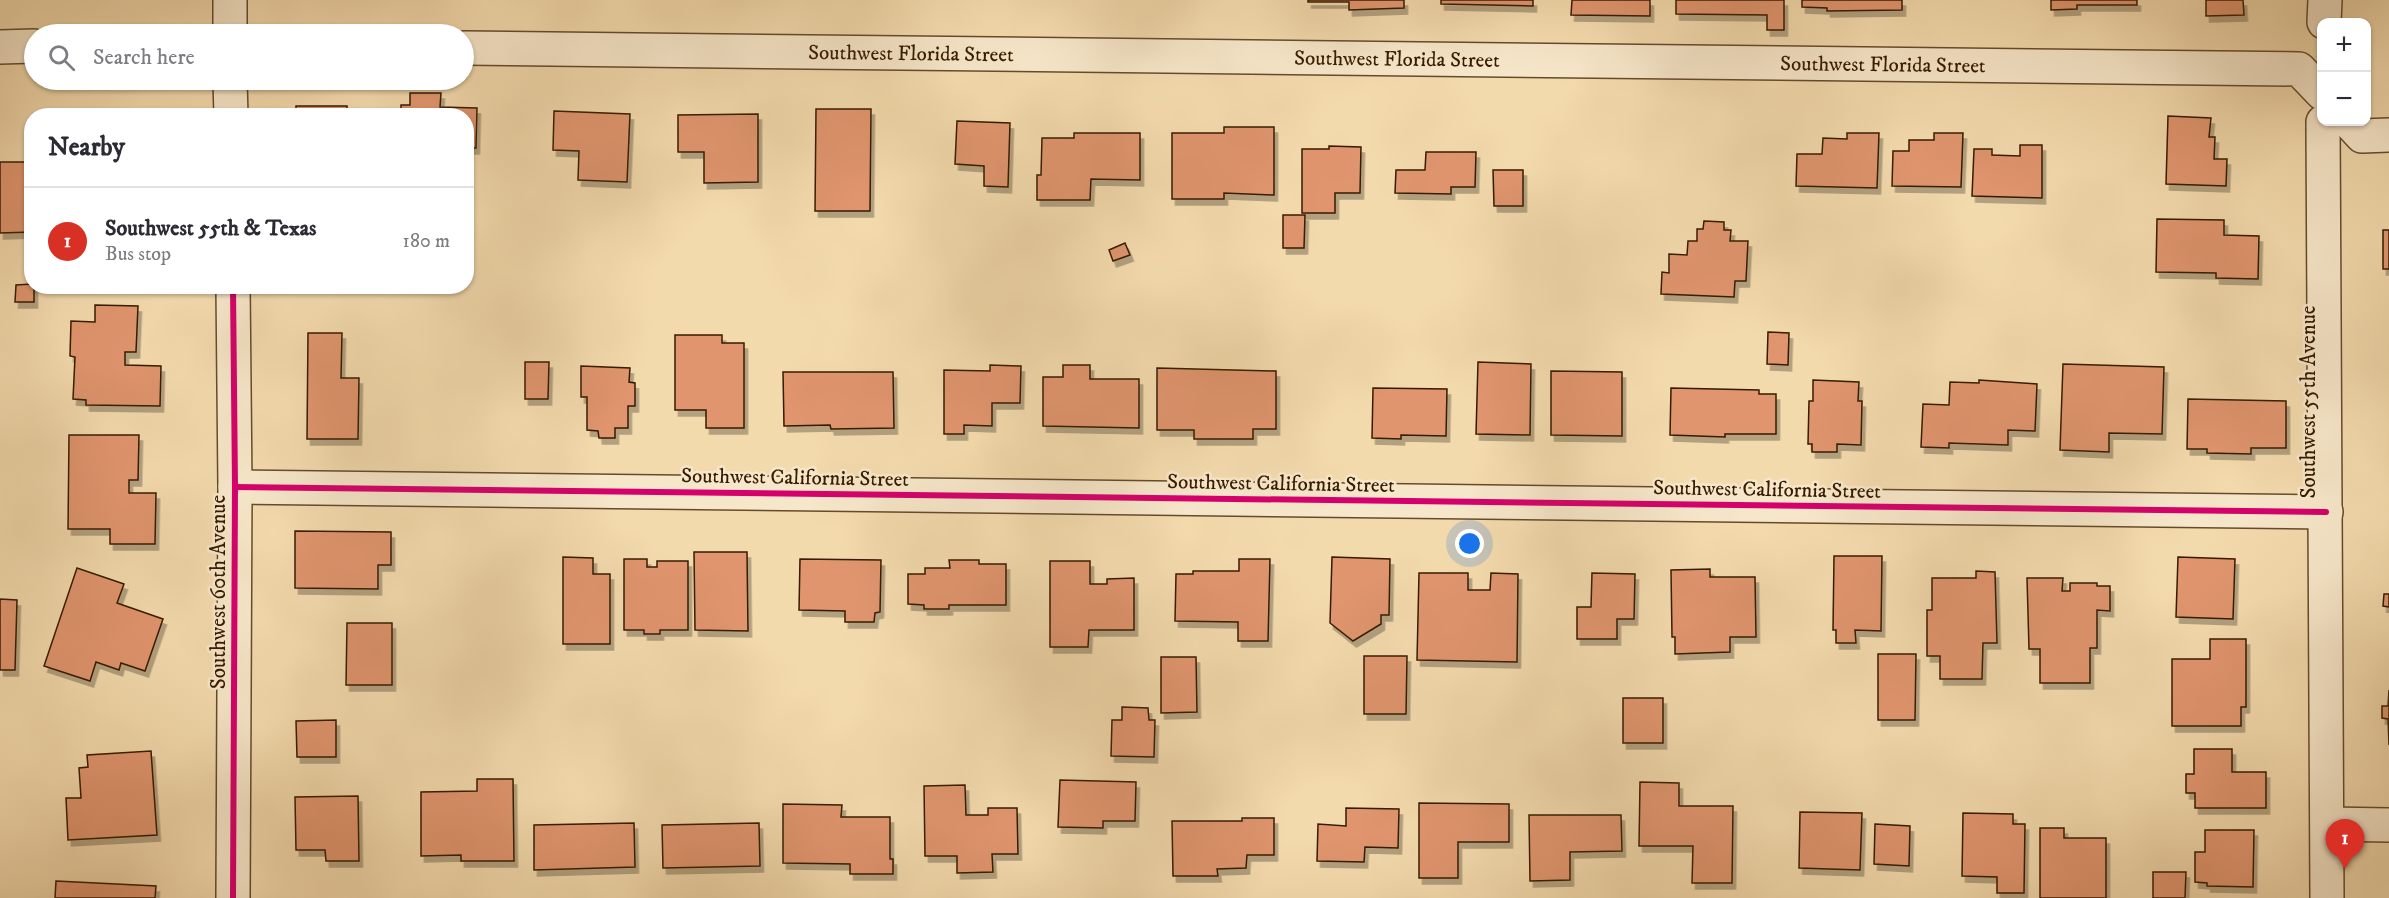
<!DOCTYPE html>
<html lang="en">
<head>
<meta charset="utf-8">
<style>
	body { margin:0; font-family:"IM FELL DW Pica",serif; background:#f7f7f7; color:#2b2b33 }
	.controls { position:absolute; right:18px; top:18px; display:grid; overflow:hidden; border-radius:12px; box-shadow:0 2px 4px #0004 }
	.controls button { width:54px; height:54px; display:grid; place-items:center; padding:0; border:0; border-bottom:2px solid #e1e1e2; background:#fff; color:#2b2b33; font:30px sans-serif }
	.you { position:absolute; left:1470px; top:544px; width:21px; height:21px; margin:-15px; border:4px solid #fff; border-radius:50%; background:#1a73e8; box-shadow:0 0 0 9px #1a73e833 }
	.badge { display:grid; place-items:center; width:39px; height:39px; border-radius:50%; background:#d93025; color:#fff; font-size:20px; font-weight:700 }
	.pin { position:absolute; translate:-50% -50px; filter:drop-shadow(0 2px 3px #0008) }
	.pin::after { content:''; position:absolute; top:32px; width:21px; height:18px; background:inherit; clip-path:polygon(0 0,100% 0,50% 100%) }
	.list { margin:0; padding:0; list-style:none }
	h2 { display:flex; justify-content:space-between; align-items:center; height:78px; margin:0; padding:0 24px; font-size:26px }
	h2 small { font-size:20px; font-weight:400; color:#7c7c81 }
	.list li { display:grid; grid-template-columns:39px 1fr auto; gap:18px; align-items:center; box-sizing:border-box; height:108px; padding:0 24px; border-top:2px solid #e1e1e2 }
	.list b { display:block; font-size:22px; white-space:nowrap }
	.list p { margin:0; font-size:20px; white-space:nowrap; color:#7c7c81 }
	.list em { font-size:20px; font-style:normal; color:#7c7c81 }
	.icon { flex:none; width:33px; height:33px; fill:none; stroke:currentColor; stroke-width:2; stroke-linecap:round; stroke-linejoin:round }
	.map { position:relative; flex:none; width:2389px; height:898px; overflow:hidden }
	.search { position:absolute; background:#fff; box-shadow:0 2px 4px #0004; left:24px; top:24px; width:450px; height:66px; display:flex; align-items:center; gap:15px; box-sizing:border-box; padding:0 21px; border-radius:33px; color:#7c7c81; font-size:22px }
	.panel { position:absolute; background:#fff; box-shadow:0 2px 4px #0004; left:24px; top:108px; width:450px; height:186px; border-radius:24px }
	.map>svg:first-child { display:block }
	.building { fill:#e0956e; stroke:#361b00; stroke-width:1.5; filter:url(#shadow) }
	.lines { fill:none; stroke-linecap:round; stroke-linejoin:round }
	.minor-casing { stroke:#654b2b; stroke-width:36 }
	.minor { stroke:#f7e7ca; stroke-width:33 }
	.cycleway-casing { stroke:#f7e7ca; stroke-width:10 }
	.cycleway { stroke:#d6006c; stroke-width:6 }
	.labels { text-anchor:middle; stroke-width:5; stroke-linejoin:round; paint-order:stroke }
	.street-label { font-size:21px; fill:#361b00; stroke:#f7e7ca }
</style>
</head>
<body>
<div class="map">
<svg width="2389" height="898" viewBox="0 0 2389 898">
	<defs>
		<filter id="shadow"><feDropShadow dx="3.5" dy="6" stdDeviation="0" flood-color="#0004"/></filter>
	</defs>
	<rect width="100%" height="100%" fill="#f3daad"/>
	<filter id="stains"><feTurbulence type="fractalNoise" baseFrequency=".00333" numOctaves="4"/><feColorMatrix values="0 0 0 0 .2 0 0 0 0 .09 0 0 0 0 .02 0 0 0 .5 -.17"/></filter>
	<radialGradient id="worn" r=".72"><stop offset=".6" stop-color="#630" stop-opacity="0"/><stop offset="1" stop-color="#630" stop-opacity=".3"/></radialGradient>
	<g class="building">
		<path d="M1308,0H1404V8L1349,10V2H1308Z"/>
		<path d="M1441,0H1533V6L1441,4Z"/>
		<path d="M1572,0H1650V16L1571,15Z"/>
		<path d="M1676,0H1784V30H1767V15L1676,14Z"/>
		<path d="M1802,0H1902V10L1827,11V8L1802,7Z"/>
		<path d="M2051,0H2137V5H2077V9L2051,10Z"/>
		<path d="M2206,0H2243L2244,15L2206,16Z"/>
		<path d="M410,93H441L440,107L477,108L476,148H466V116H401V105H410Z"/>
		<rect x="296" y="106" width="51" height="10"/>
		<path d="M816,109H871L870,211H815Z"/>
		<path d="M554,111L630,114L627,182L578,180L579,151L553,150Z"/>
		<path d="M758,114V182L704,183V152H678V115Z"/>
		<path d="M2168,116L2211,118L2209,137H2215L2214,159H2227L2226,186L2166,184Z"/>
		<path d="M957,121L1010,123L1008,187L984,186V166L955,164Z"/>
		<path d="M1224,127H1274V195L1224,193V199H1172V133H1224Z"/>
		<path d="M1074,133H1140V180L1091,179L1090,200H1037V175H1041L1042,138H1074Z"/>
		<path d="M1847,133H1879L1877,188L1796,186L1797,154H1822L1823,138L1847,139Z"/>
		<path d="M1934,133H1963L1961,187L1892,186L1893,151H1909V140H1934Z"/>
		<path d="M2020,145H2042V198L1972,196L1974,149H1992V155L2020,156Z"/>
		<path d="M1329,146L1361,147L1360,193H1335V213H1302V149H1329Z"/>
		<path d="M1426,152H1476L1475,187H1451V194L1395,193L1396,170H1425Z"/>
		<path d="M0,162H32V232L0,233Z"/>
		<path d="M1493,170H1523V206H1494Z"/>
		<path d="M1283,215H1305L1304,248H1283Z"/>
		<path d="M2157,219L2224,220V235L2259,236L2258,279L2216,278V273L2156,272Z"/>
		<path d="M1704,221L1724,222V230H1731L1730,241H1748L1746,281H1735L1734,297L1661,294L1662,272L1669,273V254L1687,255L1688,241H1697V229H1703Z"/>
		<rect x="2383" y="230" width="6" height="39"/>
		<path d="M1125,243L1130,255L1113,261L1109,250Z"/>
		<path d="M32,284L34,286V302H15L16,285Z"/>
		<path d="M95,305L138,306L136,352H125V365L161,366L160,406L86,405V400L73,399L75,357L70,356L71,321L95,322Z"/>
		<path d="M1768,332L1789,333L1788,365L1767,364Z"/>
		<path d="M308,333H342L341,378H359L358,439H307Z"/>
		<path d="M675,335H722V343H744V428H706V410H675Z"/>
		<path d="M525,362H549L548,399H525Z"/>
		<path d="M1478,362L1531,364L1530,435L1476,434Z"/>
		<path d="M2063,364L2164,367L2162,434L2109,433V452L2060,450Z"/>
		<path d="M990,365L1021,366L1020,403H992V426L964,425V434H944V370L990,371Z"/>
		<path d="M1063,365H1090V379H1139V428L1043,426V377H1063Z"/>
		<path d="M581,366L630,368L629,382L635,383V406H628V428H615V438H599L598,431L587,430V397H581Z"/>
		<path d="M1157,368L1276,371V429H1253V439H1194V430H1157Z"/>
		<path d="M1551,371L1622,372V436L1551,435Z"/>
		<path d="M783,372H893L894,428L831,429L830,425L784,426Z"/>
		<path d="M1813,380L1859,382L1858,401H1862L1861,445L1837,444V452H1812V444H1808L1809,401H1813Z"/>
		<path d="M1979,380L2037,384L2035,431L2008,430V445L1949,443V448L1921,447L1923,404L1949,405L1950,382L1979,383Z"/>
		<path d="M1373,388L1447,389L1446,436L1401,435V439L1372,438Z"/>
		<path d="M1671,388L1759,390V394H1776V434H1725V437L1670,435Z"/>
		<path d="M2188,399L2286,401V448H2251V454L2207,453V449H2187Z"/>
		<path d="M69,435H139L138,480H129V493H156L155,544H110V529H68Z"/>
		<path d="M295,531L391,532V565H378V589L295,588Z"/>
		<path d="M694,552H747L748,631L695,630Z"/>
		<path d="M1834,556H1882L1881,631L1855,630L1856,643H1836V630H1833Z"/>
		<path d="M563,557L593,558V574H610V644H563Z"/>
		<path d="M1332,557L1390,559L1389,615H1381V624L1353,641L1330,623Z"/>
		<path d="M2178,557L2235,559L2233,619L2176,617Z"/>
		<path d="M624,559H647V567H657V561H688V630H660V634H644V630H624Z"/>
		<path d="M800,559L881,560L880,612L875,613L874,622H845V611L799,610Z"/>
		<path d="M1239,559H1270L1268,641H1238V622L1175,621L1176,574H1193V571H1239Z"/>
		<path d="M949,560H979V564H1006V605H949V609H924V605L908,604V574H925V568H950Z"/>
		<path d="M1050,561H1090V584H1107V579L1134,578V630H1089L1088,647H1050Z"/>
		<path d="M77,568L124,584L117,603L163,619L145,671L121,663L119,670L96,662L90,681L44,666Z"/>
		<path d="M1710,569V577H1755L1756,637H1730V652L1675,654V637H1672L1671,570Z"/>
		<path d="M1976,571L1995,572L1997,643H1983L1982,679H1940V656H1927V610H1932V578H1976Z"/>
		<path d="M1419,573H1468V590H1490L1491,573L1518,574L1517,662L1417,660Z"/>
		<path d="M1592,573L1635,574L1634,619H1617V639H1577V607H1591Z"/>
		<path d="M2027,578H2063L2062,591H2070V583H2097V586H2110V611L2097,610V648H2090V683H2040V649H2029Z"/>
		<path d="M2384,594H2389V607L2383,606Z"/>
		<path d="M0,599L17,600L15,670H0Z"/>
		<path d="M347,623H392V685H346Z"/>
		<path d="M2210,639H2246V707H2241V726H2172V659H2210Z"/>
		<path d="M1878,654H1916L1915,720H1878Z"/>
		<path d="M1364,656H1407L1406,714H1364Z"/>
		<path d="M1161,657H1196L1197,712L1161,713Z"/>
		<path d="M2389,690V745L2388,719L2382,718V706H2388Z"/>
		<rect x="1623" y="698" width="40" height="45"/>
		<path d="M1122,707L1148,708L1149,720H1155L1154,757L1111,756L1112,720H1122Z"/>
		<path d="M336,720V757H297L296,721Z"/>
		<path d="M2194,749H2232V772H2266V808H2195V793H2186V774H2194Z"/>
		<path d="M151,751L157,835L68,840L66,798H81L79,768L88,767L87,755Z"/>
		<path d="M477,779H513L514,861H461V855L421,856V792L477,791Z"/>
		<path d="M1060,780L1136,782L1135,821H1103V828L1058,827Z"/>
		<path d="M1640,782L1679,783V806H1733L1732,883H1692L1693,846H1639Z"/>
		<path d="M965,785L966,815H988V808H1017L1018,854H992L993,872L957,873V856H925L924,786Z"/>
		<path d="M358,796L359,861H326L325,850H296L295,797Z"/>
		<path d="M1419,803L1509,804V842H1458V878H1419Z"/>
		<path d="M783,804L842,805L841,817H890V859H893V874H850V864L783,863Z"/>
		<path d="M1346,808L1399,809L1398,848L1365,847L1364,862L1317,861L1318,824L1346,826Z"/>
		<path d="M1800,812L1862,813L1860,870L1799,868Z"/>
		<path d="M1963,813L2013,814V824H2025L2024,893H1997V877L1962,876Z"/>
		<path d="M1529,815H1621L1622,851L1570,852V880L1530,881Z"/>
		<path d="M1242,818H1274V855H1247L1246,868L1217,869L1218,876H1173L1172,821H1242Z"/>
		<path d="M634,823L635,867L534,870V825Z"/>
		<path d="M759,823L760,866L663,868L662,825Z"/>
		<path d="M1875,824L1910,826L1909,866L1874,864Z"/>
		<path d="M2040,828H2064V838H2106V898H2040Z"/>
		<path d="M2205,830H2254L2253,887L2207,886V883L2195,882V852H2205Z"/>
		<path d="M2153,872H2186L2185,898H2153Z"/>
		<path d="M56,881L156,886L155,898H55Z"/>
	</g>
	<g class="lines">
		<g class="minor-casing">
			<g id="minor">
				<path d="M2324,22L2325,0"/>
				<path d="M230,34V0"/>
				<path d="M0,47L34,46"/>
				<path id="s1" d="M464,48L2299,69L2322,93"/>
				<path d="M230,80L231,116"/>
				<path d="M2323,122L2327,898"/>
				<path d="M2349,122L2362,136L2389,135"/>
				<path d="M235,487L2326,512"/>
				<path d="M2328,824L2389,825"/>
				<path d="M233,898L235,487L233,286"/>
			</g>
		</g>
		<use href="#minor" class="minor"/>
		<g class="cycleway-casing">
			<g id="cycleway">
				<path d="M235,487L2326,512"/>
				<path d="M233,898L235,487L233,286"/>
			</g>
		</g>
		<use href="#cycleway" class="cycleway"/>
	</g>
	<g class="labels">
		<g class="street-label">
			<text dy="7" stroke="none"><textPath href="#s1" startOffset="447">Southwest Florida Street</textPath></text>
			<text dy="7" stroke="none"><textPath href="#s1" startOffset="933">Southwest Florida Street</textPath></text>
			<text dy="7" stroke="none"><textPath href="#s1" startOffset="1419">Southwest Florida Street</textPath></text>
			<text transform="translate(2308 402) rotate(-90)" y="7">Southwest 55th Avenue</text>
			<text transform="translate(795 477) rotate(1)" y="7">Southwest California Street</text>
			<text transform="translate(1281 483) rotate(1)" y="7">Southwest California Street</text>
			<text transform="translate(1767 489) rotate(1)" y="7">Southwest California Street</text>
			<text transform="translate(218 592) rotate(-90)" y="7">Southwest 60th Avenue</text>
		</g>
	</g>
	<rect width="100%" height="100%" filter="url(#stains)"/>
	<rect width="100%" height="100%" fill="url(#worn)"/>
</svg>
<div class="controls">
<button>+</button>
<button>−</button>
</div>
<div class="you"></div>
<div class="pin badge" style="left:2345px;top:869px">1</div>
<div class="search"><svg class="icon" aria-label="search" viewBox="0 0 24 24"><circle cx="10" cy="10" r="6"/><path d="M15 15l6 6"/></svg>Search here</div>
<section class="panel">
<h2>Nearby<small></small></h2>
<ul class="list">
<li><span class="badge">1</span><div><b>Southwest 55th &amp; Texas</b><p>Bus stop</p></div><em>180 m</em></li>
</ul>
</section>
</div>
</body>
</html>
